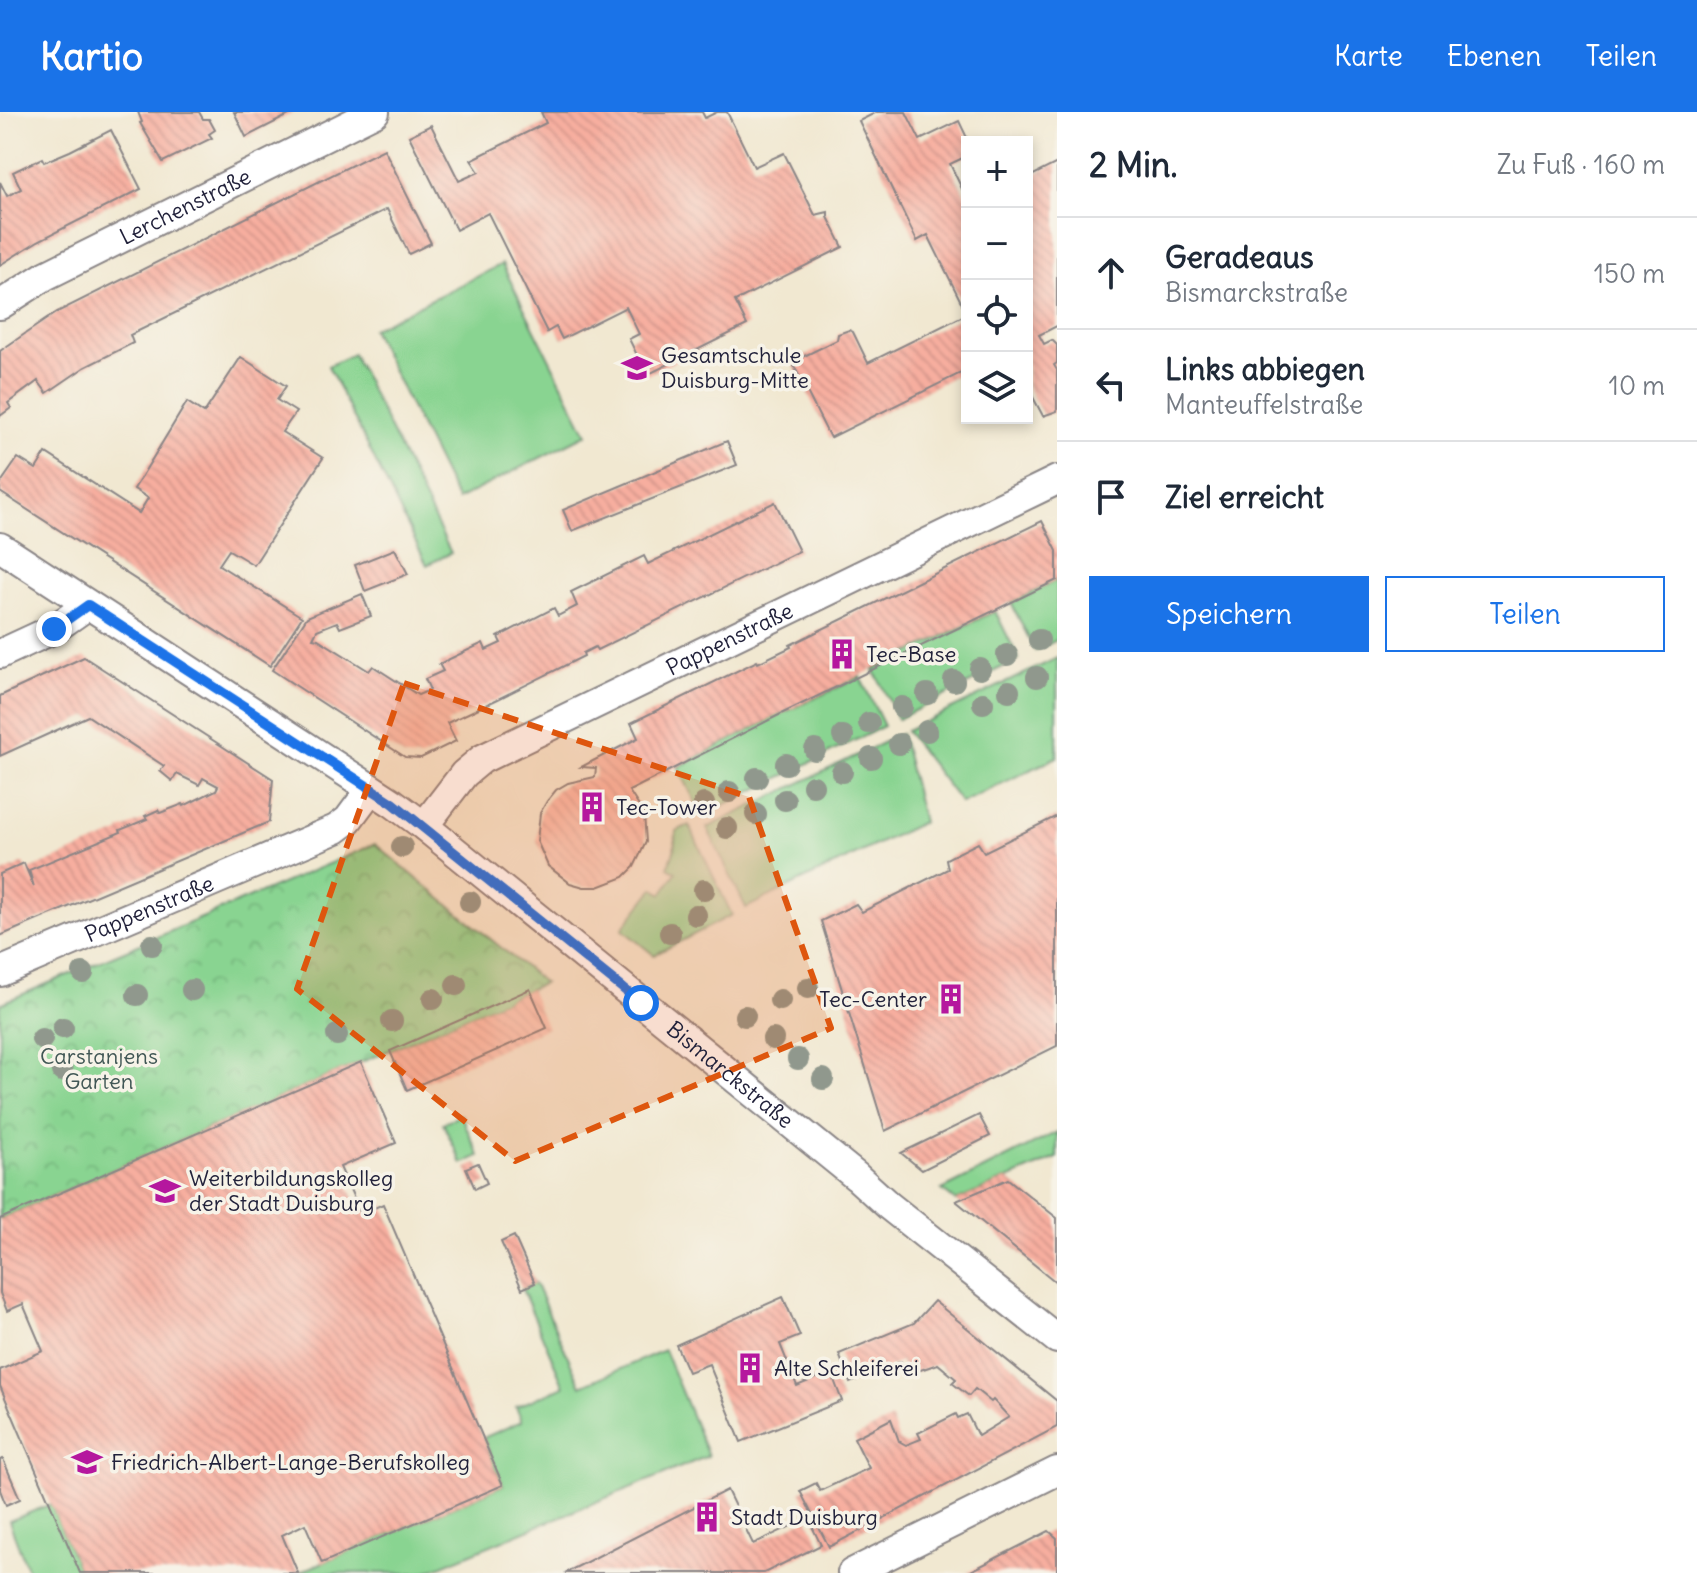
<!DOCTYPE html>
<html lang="de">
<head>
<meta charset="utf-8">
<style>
	body { margin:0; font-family:Delius,sans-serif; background:#f6f6f7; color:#1f2937 }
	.controls { position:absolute; right:24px; top:24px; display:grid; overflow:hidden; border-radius:0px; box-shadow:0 4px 12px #0003 }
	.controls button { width:72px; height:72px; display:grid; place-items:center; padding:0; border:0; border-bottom:2px solid #e0e1e3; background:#fff; color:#1f2937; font:40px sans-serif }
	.stop { position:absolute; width:24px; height:24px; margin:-18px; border:6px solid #1a73e8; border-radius:50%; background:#fff }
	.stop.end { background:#1a73e8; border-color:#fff; box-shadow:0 2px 8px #0008 }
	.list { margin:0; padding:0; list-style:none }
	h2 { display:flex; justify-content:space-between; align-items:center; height:104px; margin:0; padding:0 32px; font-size:34px }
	h2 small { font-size:26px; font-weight:400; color:#747a83 }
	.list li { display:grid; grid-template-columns:52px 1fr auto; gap:24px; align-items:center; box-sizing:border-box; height:112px; padding:0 32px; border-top:2px solid #e0e1e3 }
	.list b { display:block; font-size:30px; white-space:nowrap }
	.list p { margin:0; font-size:26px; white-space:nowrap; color:#747a83 }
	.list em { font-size:26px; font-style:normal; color:#747a83 }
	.actions { display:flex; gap:16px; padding:24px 32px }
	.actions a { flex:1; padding:18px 0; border:2px solid #1a73e8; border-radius:0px; text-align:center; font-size:28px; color:#1a73e8 }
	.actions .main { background:#1a73e8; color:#fff }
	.icon { flex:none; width:44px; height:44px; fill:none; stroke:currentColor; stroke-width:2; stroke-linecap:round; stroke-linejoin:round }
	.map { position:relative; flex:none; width:1057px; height:1461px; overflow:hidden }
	header { display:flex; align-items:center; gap:48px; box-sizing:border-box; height:112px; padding:0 40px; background:#1a73e8; color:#fff }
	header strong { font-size:38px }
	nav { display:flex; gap:44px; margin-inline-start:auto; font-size:28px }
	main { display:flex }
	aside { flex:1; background:#fff }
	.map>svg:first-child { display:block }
	.green { fill:#89d491; stroke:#567b66; stroke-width:2 }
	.park { fill:url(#park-crowns); stroke:#567b66; stroke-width:2 }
	.building { fill:url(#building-back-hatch) }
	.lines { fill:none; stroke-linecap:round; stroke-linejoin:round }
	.minor-casing { stroke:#8a8586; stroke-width:32 }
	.minor { stroke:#fff; stroke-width:28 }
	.tree { fill:#90988d }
	.route { stroke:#1a73e8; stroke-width:10 }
	.marked { fill:#de560e; fill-opacity:0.2; stroke:#de560e; stroke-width:6; stroke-dasharray:16 10; stroke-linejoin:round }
	.labels { text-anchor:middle; stroke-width:7; stroke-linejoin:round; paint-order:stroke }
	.street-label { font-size:22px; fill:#22223b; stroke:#f7f3e8 }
	.poi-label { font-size:22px; fill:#22223b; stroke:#f7f3e8; text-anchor:start }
	.park-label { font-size:22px; fill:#415755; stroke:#f7f3e8 }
</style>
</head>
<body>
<header>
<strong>Kartio</strong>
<nav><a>Karte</a><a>Ebenen</a><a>Teilen</a></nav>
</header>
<main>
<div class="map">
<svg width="1057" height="1461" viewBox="0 0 1057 1461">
	<defs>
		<pattern id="park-crowns" width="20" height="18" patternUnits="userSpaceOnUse" patternTransform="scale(2)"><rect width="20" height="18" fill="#89d491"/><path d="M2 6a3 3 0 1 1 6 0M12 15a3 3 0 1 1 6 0" fill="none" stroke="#76b67e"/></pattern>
		<pattern id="building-back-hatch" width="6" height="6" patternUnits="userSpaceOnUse" patternTransform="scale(2)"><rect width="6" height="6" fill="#f7ae9f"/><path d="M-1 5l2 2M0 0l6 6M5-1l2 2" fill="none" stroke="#d3958a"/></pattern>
	</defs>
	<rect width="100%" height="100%" fill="#f7f3e8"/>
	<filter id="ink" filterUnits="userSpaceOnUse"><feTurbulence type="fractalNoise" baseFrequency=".0125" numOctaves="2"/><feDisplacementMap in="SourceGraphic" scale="16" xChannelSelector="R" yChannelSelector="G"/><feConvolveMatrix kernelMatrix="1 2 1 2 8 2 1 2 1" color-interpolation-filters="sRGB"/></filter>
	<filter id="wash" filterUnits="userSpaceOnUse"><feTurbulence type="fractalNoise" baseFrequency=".006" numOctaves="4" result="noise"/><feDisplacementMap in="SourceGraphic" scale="32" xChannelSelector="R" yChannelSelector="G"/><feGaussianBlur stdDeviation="1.8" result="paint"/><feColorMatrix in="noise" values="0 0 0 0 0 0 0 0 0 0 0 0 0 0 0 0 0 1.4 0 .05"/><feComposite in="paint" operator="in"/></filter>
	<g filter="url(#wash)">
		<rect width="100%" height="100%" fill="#f1e8d1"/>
		<g class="green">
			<path d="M502,152L587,322L457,388L372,217Z"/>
			<path d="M353,242L451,441L427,453L328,254Z"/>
			<path d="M1057,468V528L1035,539L1011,491Z"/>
			<path d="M995,499L1019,547L898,607L874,558Z"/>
			<path d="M1057,546V645L961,691L906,619Z"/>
			<path d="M860,565L884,614L702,704L678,655L783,601Z"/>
			<path d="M901,622L923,710L746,796L707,716Z"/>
			<path d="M689,713L732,803L654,843L622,817L654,776L662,782L676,760L668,755L674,739L676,719Z"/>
			<path d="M461,1003L479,1044L462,1052L443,1011Z"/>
			<path d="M1057,1020V1046L956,1089L942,1078Z"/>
			<path d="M535,1171L581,1274L664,1238L708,1344L423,1461H298L503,1373L483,1326L522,1309L516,1295L564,1274L522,1177Z"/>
			<path d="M51,1392L80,1461H29L9,1409Z"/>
		</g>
		<path class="park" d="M375,732L544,871L0,1107V892Z"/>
		<g id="blocks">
			<g class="building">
				<path d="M138,0H199L203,7H209L215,18L209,22L212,26L163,50L140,11L142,10Z"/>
				<path d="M234,0H295L246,25Z"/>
				<path d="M541,0H702L705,6L717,0H727L754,55L784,41L815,103L828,100V105L843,135L735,189L747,213L647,263L629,227L639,222L626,195L562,227L556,215L547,220L488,101L456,118L409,24L431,13L459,69L479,60L471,48L546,11Z"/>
				<path d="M877,0H906L920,28L959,9L969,30H967V44L950,52L967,87V258L830,326L792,250L837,228L838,222L849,218L853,220L868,251L967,202L928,123L917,129L859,9Z"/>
				<path d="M111,18L141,77L38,129L0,153V70L7,84L21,77L13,60L42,46L44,50L70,39Z"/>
				<path d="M384,37L431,131L409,142L387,97L130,223L133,231L85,255L47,281L38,269L8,291L11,296L0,304V239L10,232L57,200Z"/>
				<path d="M1057,51V214L1039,223L1044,232L1052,228L1057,233V251L1054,253L1057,258V299L1043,304L1027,274V66Z"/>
				<path d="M241,245L286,274L277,288L296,300L282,320L323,346L254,453L229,438L219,453L302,505L270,554L0,380V372L18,346L36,357L46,341L139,401L148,386L134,377L187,290L204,301Z"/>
				<path d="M727,329L737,353L572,419L563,398Z"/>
				<path d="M775,390L799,439L597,538L595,535L583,541L584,544L498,587L447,611L456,629L421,646L405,645L272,558L307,505L362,482L371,504L340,516L337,510L317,518L313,526L318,527L369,559L373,554L418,583L430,578L425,567L443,559L439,552L483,531L486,538L501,531L498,525L554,496L558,504L577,494L571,480L644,444L648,452Z"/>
				<path d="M1042,409L1057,439V468L783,601L629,679L644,702L646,730L634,755L624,765L598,775H584L570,771L548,754L537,729L540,701L547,689L556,678L568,671L595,665L596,656L581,655L638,626L631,611L757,549L758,551L791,535L790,533Z"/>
				<path d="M395,437L408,462L365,479L355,453Z"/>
				<path d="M84,545L273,667L269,710L0,824V762L24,751L34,775L29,758L121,720L120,718L147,707L145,704L158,698L160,701L183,692L184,694L216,678L218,674L203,666L199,673L177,662L172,669L160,659L164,654L88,604L0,644V584Z"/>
				<path d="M1057,704V934L885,1019L821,809L856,792L862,800L948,757L946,747L978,731L984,740Z"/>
				<path d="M530,877L547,916L407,978L390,939Z"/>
				<path d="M361,950L396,1031L340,1055L361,1102L383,1092L503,1373L322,1451L305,1412L282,1423L298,1461H80L0,1274V1258L43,1239L23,1192L7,1199L0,1181V1107Z"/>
				<path d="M979,1003L990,1024L922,1058L901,1041Z"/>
				<path d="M478,1051L487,1071L475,1077L466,1056Z"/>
				<path d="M1008,1067L1057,1106V1171L956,1089Z"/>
				<path d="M514,1124L535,1171L522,1177L501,1130Z"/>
				<path d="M783,1185L800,1224L780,1232L797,1274L831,1260L842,1289L741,1330L709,1252L688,1260L676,1233Z"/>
				<path d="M934,1189L1057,1289V1315L829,1435L800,1379L816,1371L820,1379L869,1356L854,1326L891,1307L899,1329L906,1333L921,1327L918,1321L956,1302L958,1306L967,1302L978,1324L1009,1305L993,1288L991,1290L975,1277L969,1284L952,1271L956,1267L938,1252L903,1264L901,1250L850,1271L839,1242L914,1211Z"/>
				<path d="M3,1347L20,1387L6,1393L0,1378V1348Z"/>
				<path d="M727,1378L753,1432L808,1406L821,1433L764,1461H565Z"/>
				<path d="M1049,1419L1057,1426V1461H967Z"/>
			</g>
		</g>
	</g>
	<g filter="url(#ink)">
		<use href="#blocks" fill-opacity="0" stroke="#8a8586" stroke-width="2"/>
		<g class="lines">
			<g class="minor-casing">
				<g id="minor">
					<path id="s1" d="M0,193L45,164L375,0"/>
					<path id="s2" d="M0,435L393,691L424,714L857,1065L889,1094L1057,1227"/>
					<path d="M0,542L54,517L88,493"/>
					<path id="s3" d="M424,714L464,662L482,647L1057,368"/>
					<path id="s4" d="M0,860L336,717L348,708L371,677"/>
					<path d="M852,1461L1057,1359"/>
				</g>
			</g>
			<use href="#minor" class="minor"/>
		</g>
		<g class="tree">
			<circle cx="1039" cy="528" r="11"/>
			<circle cx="1007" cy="543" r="11"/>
			<circle cx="980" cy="557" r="11"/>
			<circle cx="1037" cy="565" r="11"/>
			<circle cx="954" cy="569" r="11"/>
			<circle cx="1009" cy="579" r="11"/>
			<circle cx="927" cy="582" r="11"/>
			<circle cx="983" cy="591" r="11"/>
			<circle cx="902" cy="595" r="11"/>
			<circle cx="869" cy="611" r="11"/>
			<circle cx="927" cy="619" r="11"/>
			<circle cx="843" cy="624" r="11"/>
			<circle cx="899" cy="632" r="11"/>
			<circle cx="815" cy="638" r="11"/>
			<circle cx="871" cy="646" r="11"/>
			<circle cx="786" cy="652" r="11"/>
			<circle cx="842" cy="660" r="11"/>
			<circle cx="757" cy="666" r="11"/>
			<circle cx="813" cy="674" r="11"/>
			<circle cx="729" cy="680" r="11"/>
			<circle cx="785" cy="688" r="11"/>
			<circle cx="704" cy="692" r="11"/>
			<circle cx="756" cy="702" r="11"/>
			<circle cx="727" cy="716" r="11"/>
			<circle cx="402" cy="735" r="11"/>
			<circle cx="704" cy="778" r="11"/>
			<circle cx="470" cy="790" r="11"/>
			<circle cx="696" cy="803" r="11"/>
			<circle cx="670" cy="821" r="11"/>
			<circle cx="152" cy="833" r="11"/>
			<circle cx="83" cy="861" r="11"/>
			<circle cx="456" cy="873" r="11"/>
			<circle cx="808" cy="876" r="11"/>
			<circle cx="192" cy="878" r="11"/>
			<circle cx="137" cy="883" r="11"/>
			<circle cx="433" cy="887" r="11"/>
			<circle cx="780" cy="888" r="11"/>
			<circle cx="745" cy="904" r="11"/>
			<circle cx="392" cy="909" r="11"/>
			<circle cx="63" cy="916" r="11"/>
			<circle cx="337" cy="923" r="11"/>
			<circle cx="42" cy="927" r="11"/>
			<circle cx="773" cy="927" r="11"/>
			<circle cx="798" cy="947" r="11"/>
			<circle cx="62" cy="959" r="11"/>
			<circle cx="823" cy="967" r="11"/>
		</g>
	</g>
	<g class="lines" filter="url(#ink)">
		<path class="route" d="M54,517L88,493L393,691L641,891"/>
	</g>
	<path class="marked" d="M404,571L749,685L831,916L515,1049L297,877Z"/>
	<defs>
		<g id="school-bare" transform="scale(2.4)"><path d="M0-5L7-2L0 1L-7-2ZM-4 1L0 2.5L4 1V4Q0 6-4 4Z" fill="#b5179e" stroke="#f7f3e8" stroke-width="2.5" paint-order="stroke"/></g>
		<g id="building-bare" transform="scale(2.4)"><path d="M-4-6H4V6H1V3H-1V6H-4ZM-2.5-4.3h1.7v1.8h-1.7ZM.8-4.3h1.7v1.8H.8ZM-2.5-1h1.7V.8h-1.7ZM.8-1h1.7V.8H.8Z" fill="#b5179e" stroke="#f7f3e8" stroke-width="2.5" paint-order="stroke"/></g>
	</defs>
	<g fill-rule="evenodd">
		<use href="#school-bare" x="637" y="256"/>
		<use href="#building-bare" x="842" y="542"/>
		<use href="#building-bare" x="592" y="695"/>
		<use href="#building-bare" x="951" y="887"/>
		<use href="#school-bare" x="165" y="1079"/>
		<use href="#building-bare" x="750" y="1256"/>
		<use href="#school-bare" x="87" y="1350"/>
		<use href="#building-bare" x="707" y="1405"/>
	</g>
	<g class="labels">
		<g class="street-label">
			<text dy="8" stroke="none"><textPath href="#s1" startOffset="210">Lerchenstraße</textPath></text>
			<text dy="8" stroke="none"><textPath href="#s3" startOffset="364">Pappenstraße</textPath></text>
			<text dy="8" stroke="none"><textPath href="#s4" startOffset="162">Pappenstraße</textPath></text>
			<text dy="8" stroke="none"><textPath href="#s2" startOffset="902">Bismarckstraße</textPath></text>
		</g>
		<g class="poi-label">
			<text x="661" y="251">Gesamtschule<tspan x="661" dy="25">Duisburg-Mitte</tspan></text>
			<text x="866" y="550">Tec-Base</text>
			<text x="616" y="703">Tec-Tower</text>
			<text x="927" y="895" text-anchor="end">Tec-Center</text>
			<text x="189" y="1074">Weiterbildungskolleg<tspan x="189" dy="25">der Stadt Duisburg</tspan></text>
			<text x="774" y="1264">Alte Schleiferei</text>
			<text x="111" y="1358">Friedrich-Albert-Lange-Berufskolleg</text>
			<text x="731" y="1413">Stadt Duisburg</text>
		</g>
		<g class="park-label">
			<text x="99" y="952">Carstanjens<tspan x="99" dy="25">Garten</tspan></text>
		</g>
	</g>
</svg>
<div class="controls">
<button>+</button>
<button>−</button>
<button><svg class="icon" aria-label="locate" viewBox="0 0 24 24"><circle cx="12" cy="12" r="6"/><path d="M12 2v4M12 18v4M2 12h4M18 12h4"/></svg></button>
<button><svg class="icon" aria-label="layers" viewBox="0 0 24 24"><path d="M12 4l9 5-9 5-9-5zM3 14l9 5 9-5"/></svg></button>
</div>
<div class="stop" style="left:641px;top:891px"></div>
<div class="stop end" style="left:54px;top:517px"></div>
</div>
<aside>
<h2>2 Min.<small>Zu Fuß · 160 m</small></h2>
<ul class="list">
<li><svg class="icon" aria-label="ahead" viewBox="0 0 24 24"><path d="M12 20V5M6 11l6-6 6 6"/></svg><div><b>Geradeaus</b><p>Bismarckstraße</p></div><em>150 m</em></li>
<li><svg class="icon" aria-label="left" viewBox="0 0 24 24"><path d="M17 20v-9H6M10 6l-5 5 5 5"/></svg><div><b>Links abbiegen</b><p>Manteuffelstraße</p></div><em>10 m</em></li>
<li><svg class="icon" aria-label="arrive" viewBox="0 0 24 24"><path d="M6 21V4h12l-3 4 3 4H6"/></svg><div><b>Ziel erreicht</b></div></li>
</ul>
<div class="actions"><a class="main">Speichern</a><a>Teilen</a></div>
</aside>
</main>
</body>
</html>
